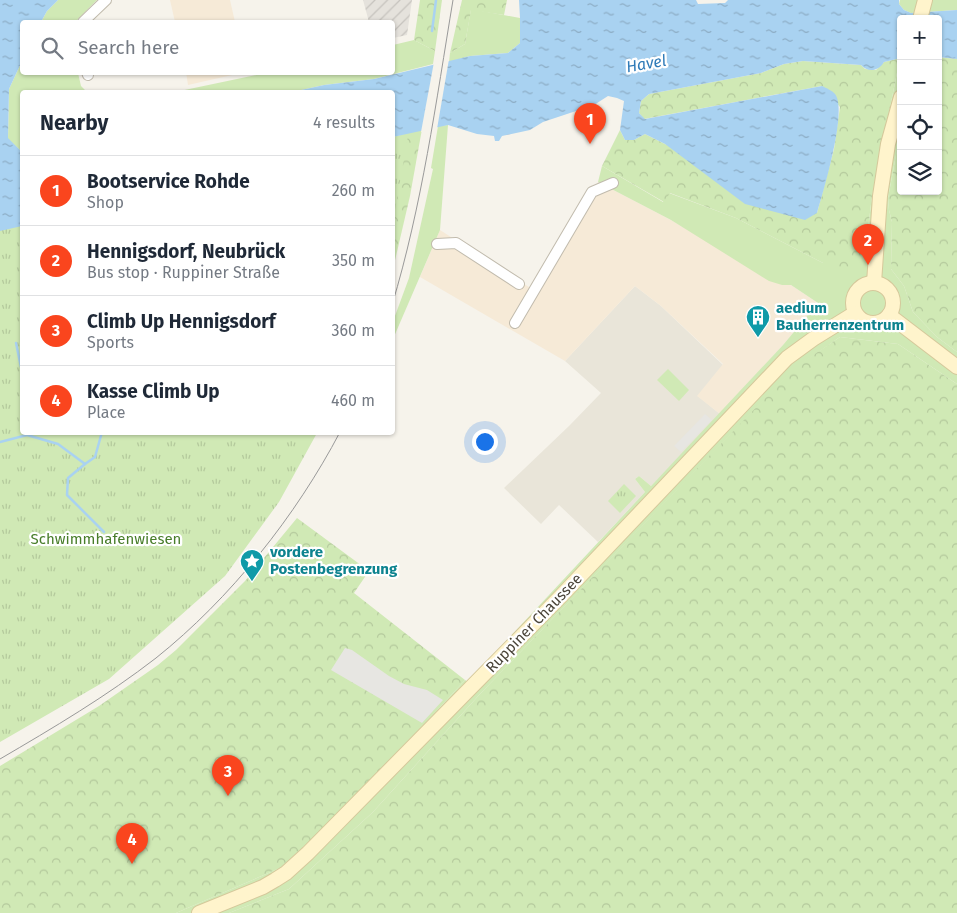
<!DOCTYPE html>
<html lang="en">
<head>
<meta charset="utf-8">
<style>
	body { margin:0; font-family:"Fira Sans",sans-serif; background:#f6f6f7; color:#1f2937 }
	.controls { position:absolute; right:15px; top:15px; display:grid; overflow:hidden; border-radius:5px; box-shadow:0 1px 4px #0004 }
	.controls button { width:45px; height:45px; display:grid; place-items:center; padding:0; border:0; border-bottom:1px solid #e0e1e3; background:#fff; color:#1f2937; font:25px sans-serif }
	.you { position:absolute; left:484px; top:441px; width:18px; height:18px; margin:-12px; border:4px solid #fff; border-radius:50%; background:#1a73e8; box-shadow:0 0 0 8px #1a73e833 }
	.badge { display:grid; place-items:center; width:32px; height:32px; border-radius:50%; background:#fa451e; color:#fff; font-size:16px; font-weight:700 }
	.pin { position:absolute; translate:-50% -41px; filter:drop-shadow(0 1px 2px #0008) }
	.pin::after { content:''; position:absolute; top:26px; width:18px; height:15px; background:inherit; clip-path:polygon(0 0,100% 0,50% 100%) }
	.list { margin:0; padding:0; list-style:none }
	h2 { display:flex; justify-content:space-between; align-items:center; height:65px; margin:0; padding:0 20px; font-size:21px }
	h2 small { font-size:16px; font-weight:400; color:#747a83 }
	.list li { display:grid; grid-template-columns:32px 1fr auto; gap:15px; align-items:center; box-sizing:border-box; height:70px; padding:0 20px; border-top:1px solid #e0e1e3 }
	.list b { display:block; font-size:19px; white-space:nowrap }
	.list p { margin:0; font-size:16px; white-space:nowrap; color:#747a83 }
	.list em { font-size:16px; font-style:normal; color:#747a83 }
	.icon { flex:none; width:28px; height:28px; fill:none; stroke:currentColor; stroke-width:2; stroke-linecap:round; stroke-linejoin:round }
	.map { position:relative; flex:none; width:957px; height:913px; overflow:hidden }
	.search { position:absolute; background:#fff; box-shadow:0 1px 4px #0004; left:20px; top:20px; width:375px; height:55px; display:flex; align-items:center; gap:12px; box-sizing:border-box; padding:0 18px; border-radius:5px; color:#747a83; font-size:19px }
	.panel { position:absolute; background:#fff; box-shadow:0 1px 4px #0004; left:20px; top:90px; width:375px; height:345px; border-radius:5px }
	.map>svg:first-child { display:block }
	.residential { fill:#e9e5d9 }
	.commercial { fill:#f6ead7 }
	.industrial { fill:url(#industrial-furrows) }
	.grass { fill:#d0e9b5 }
	.forest { fill:url(#forest-crowns) }
	.park { fill:url(#park-tufts) }
	.parking { fill:#e7e6e2 }
	.water { fill:url(#water-ripples) }
	.pier { fill:#f6f3eb }
	.lines { fill:none; stroke-linecap:round; stroke-linejoin:round }
	.stream { stroke:#a9d2f1; stroke-width:2.5 }
	.street-casing { stroke:#c1bbad; stroke-width:12 }
	.secondary-casing { stroke:#d5c89b; stroke-width:16 }
	.street { stroke:#fff; stroke-width:10 }
	.secondary { stroke:#fff4cc; stroke-width:14 }
	.tram { stroke:#999; stroke-width:1 }
	.labels { text-anchor:middle; stroke-width:4.5; stroke-linejoin:round; paint-order:stroke }
	.culture-label { font-size:15px; font-weight:bold; fill:#0d838f; stroke:#fff; text-anchor:start }
	.park-label { font-size:15px; fill:#487d2a; stroke:#fff }
	.street-label { font-size:15px; fill:#4a4439; stroke:#fff }
	.water-label { font-size:16px; font-style:italic; fill:#307bb8; stroke:#fff }
</style>
</head>
<body>
<div class="map">
<svg width="957" height="913" viewBox="0 0 957 913">
	<defs>
		<pattern id="industrial-furrows" width="10" height="10" patternUnits="userSpaceOnUse" patternTransform="scale(1.25)"><rect width="10" height="10" fill="#e5e2dc"/><path d="M-1 1l2-2M0 10L10 0M9 11l2-2" fill="none" stroke="#c6c3be"/></pattern>
		<pattern id="forest-crowns" width="20" height="18" patternUnits="userSpaceOnUse" patternTransform="scale(1.25)"><rect width="20" height="18" fill="#d0e9b5"/><path d="M2 6a3 3 0 1 1 6 0M12 15a3 3 0 1 1 6 0" fill="none" stroke="#b4c99c"/></pattern>
		<pattern id="park-tufts" width="24" height="20" patternUnits="userSpaceOnUse" patternTransform="scale(1.25)"><rect width="24" height="20" fill="#d0e9b5"/><path d="M3 7l-1-3M5 7V3M7 7l1-3M15 17l-1-3M17 17v-4M19 17l1-3" fill="none" stroke="#b4c99c"/></pattern>
		<pattern id="water-ripples" width="26" height="14" patternUnits="userSpaceOnUse" patternTransform="scale(1.25)"><rect width="26" height="14" fill="#a9d2f1"/><path d="M2 4q2-2 4 0t4 0M15 11q2-2 4 0t4 0" fill="none" stroke="#8cacc4"/></pattern>
	</defs>
	<rect width="100%" height="100%" fill="#f6f3eb"/>
	<path class="residential" d="M635,286L661,306L723,365L698,396L720,414L651,486L639,476L635,479L645,492L598,542L559,505L541,524L504,488L569,426L601,393L565,361Z"/>
	<g class="commercial">
		<path d="M170,0H230L235,22H175Z"/>
		<path d="M186,72H241V73L188,85Z"/>
		<path d="M598,182L671,220L782,285H791L818,303L783,345L720,414L697,396L723,364L661,306L635,286L565,361L420,277L440,230L532,289Z"/>
	</g>
	<path class="industrial" d="M363,0H412L407,35L393,38L392,22H369Z"/>
	<g class="grass">
		<path d="M58,0H97L75,22H41L47,11Z"/>
		<path d="M900,0H957V10L911,13L904,10L899,4Z"/>
		<path d="M471,9L520,18V43L508,53L470,56L449,62L450,53L465,44Z"/>
		<path d="M414,40L435,51L433,64L374,79L324,85L292,92H175L266,73L392,72L393,45Z"/>
		<path d="M900,58L901,128L888,198L889,210L892,222L891,269L904,286L913,312L937,337L957,352V384L898,344L840,337L794,369L480,694L373,812L289,889L229,913H176L280,868L352,803L465,680L468,682L645,492L635,479L639,476L651,486L783,345L818,303L791,285H782L769,281L671,220L598,182L602,166L663,202L669,193L736,218L823,263L865,254L872,196Z"/>
		<path d="M22,61V72L78,73L81,86L87,92H22V152L8,139L9,89Z"/>
		<path d="M448,125L440,230L393,339L392,324L409,278L433,169L431,168L438,126Z"/>
		<path d="M668,369L689,390L679,401L657,380Z"/>
	</g>
	<g class="forest">
		<path d="M420,0H442L435,51L414,40Z"/>
		<path d="M462,0H507L504,15L471,10L465,44L450,53Z"/>
		<path d="M938,57L957,59V352L937,337L913,312L904,286L891,269L892,222L889,210L888,198L901,128V191H938Z"/>
		<path d="M900,58L872,196L865,254L851,274L823,263L736,218L670,193L664,202L602,166L620,130L625,140H634L645,134L665,144L817,213L834,149L840,107L822,86L644,119L639,113L641,101L649,94L761,73L784,64L803,61L861,65L865,69L876,70L884,62Z"/>
		<path d="M422,129L410,196L393,269V137Z"/>
		<path d="M840,337L898,344L957,384V913H229L289,889L373,812L480,694L794,368Z"/>
		<path d="M297,518L369,571L354,593L465,680L352,803L280,868L176,913H0V766L99,706L158,665L176,650L245,581Z"/>
	</g>
	<g class="park">
		<path d="M408,136L393,221V140Z"/>
		<path d="M22,222V432L317,433L279,502L225,576L109,679L0,742V227Z"/>
		<path d="M624,484L636,496L620,513L608,501Z"/>
	</g>
	<g class="parking">
		<path d="M705,414L712,420L681,452L674,446Z"/>
		<path d="M345,648L352,650L389,676L404,684L427,690L443,700L422,723L331,670Z"/>
	</g>
	<g class="water">
		<path d="M0,0H58L47,11L41,22H22V61L9,89L8,138L22,152V226L0,231Z"/>
		<path d="M519,0H696L698,4L725,3L728,0H899V4L904,10L911,13L957,10V59L938,57V19H901V58L884,62C879,71 868,73 861,65L803,61L784,64L761,73L649,94L641,101L639,113L645,119L822,86C826,88 833,91 835,94C848,110 823,192 817,213L805,220L745,204L665,144L645,134L634,140H625L620,130L624,101L617,98L608,96L594,105L543,122L530,130L502,136L499,141H495L494,136L477,134L448,125L393,137L392,92H292L324,85L374,79L470,56L508,53L520,43V18Z"/>
	</g>
	<path class="pier" d="M449,59L437,129L421,132L434,62Z"/>
	<g class="lines">
		<g class="stream">
			<path d="M432,31L436,0"/>
			<path d="M16,343L21,367H22"/>
			<path d="M0,442L27,435L58,444L85,464L95,457L102,432"/>
			<path d="M85,464L68,478L67,495L104,532"/>
		</g>
		<g class="street-casing">
			<g id="street">
				<path d="M83,22L106,0"/>
				<path d="M87,72L88,75"/>
				<path d="M437,244L456,243L519,284"/>
				<path d="M515,323L592,192L613,183"/>
			</g>
		</g>
		<g class="secondary-casing">
			<g id="secondary">
				<path d="M920,19L925,0"/>
				<circle cx="873" cy="303" r="20"/>
				<path d="M874,283L880,196L888,144L901,97"/>
				<path d="M889,315L957,367"/>
				<path d="M199,913L263,887L275,880L286,873L308,853L563,594L787,358L813,339L855,313"/>
			</g>
		</g>
		<use href="#street" class="street"/>
		<use href="#secondary" class="secondary"/>
		<g class="tram">
			<path d="M392,305C422,206 436,102 453,0"/>
			<path d="M0,759C53,728 107,696 156,658C230,599 296,516 340,432"/>
		</g>
	</g>
	<defs>
		<g id="building-pin" transform="scale(1.25)"><path d="M0 17L-7.5 6A9.5 9.5 0 1 1 7.5 6Z" fill="#0f9aa8" stroke="#fff"/><path d="M-4-6H4V6H1V3H-1V6H-4ZM-2.5-4.3h1.7v1.8h-1.7ZM.8-4.3h1.7v1.8H.8ZM-2.5-1h1.7V.8h-1.7ZM.8-1h1.7V.8H.8Z" fill="#fff"/></g>
		<g id="sight-pin" transform="scale(1.25)"><path d="M0 17L-7.5 6A9.5 9.5 0 1 1 7.5 6Z" fill="#0f9aa8" stroke="#fff"/><path d="M0-6L1.8-2.2L6-1.7L2.9 1.2L3.7 5.4L0 3.3L-3.7 5.4L-2.9 1.2L-6-1.7L-1.8-2.2Z" fill="#fff"/></g>
	</defs>
	<g fill-rule="evenodd">
		<use href="#building-pin" x="758" y="317"/>
		<use href="#sight-pin" x="252" y="561"/>
	</g>
	<g class="labels">
		<g class="culture-label">
			<text x="776" y="313">aedium<tspan x="776" dy="17">Bauherrenzentrum</tspan></text>
			<text x="270" y="557">vordere<tspan x="270" dy="17">Postenbegrenzung</tspan></text>
		</g>
		<g class="park-label">
			<text x="106" y="544">Schwimmhafenwiesen</text>
		</g>
		<g class="street-label">
			<text transform="translate(534 623) rotate(-46)" y="5">Ruppiner Chaussee</text>
		</g>
		<g class="water-label">
			<text transform="translate(646 63) rotate(-10)" y="6">Havel</text>
		</g>
	</g>
</svg>
<div class="controls">
<button>+</button>
<button>−</button>
<button><svg class="icon" aria-label="locate" viewBox="0 0 24 24"><circle cx="12" cy="12" r="6"/><path d="M12 2v4M12 18v4M2 12h4M18 12h4"/></svg></button>
<button><svg class="icon" aria-label="layers" viewBox="0 0 24 24"><path d="M12 4l9 5-9 5-9-5zM3 14l9 5 9-5"/></svg></button>
</div>
<div class="you"></div>
<div class="pin badge" style="left:590px;top:144px">1</div>
<div class="pin badge" style="left:868px;top:265px">2</div>
<div class="pin badge" style="left:228px;top:796px">3</div>
<div class="pin badge" style="left:132px;top:864px">4</div>
<div class="search"><svg class="icon" aria-label="search" viewBox="0 0 24 24"><circle cx="10" cy="10" r="6"/><path d="M15 15l6 6"/></svg>Search here</div>
<section class="panel">
<h2>Nearby<small>4 results</small></h2>
<ul class="list">
<li><span class="badge">1</span><div><b>Bootservice Rohde</b><p>Shop</p></div><em>260 m</em></li>
<li><span class="badge">2</span><div><b>Hennigsdorf, Neubrück</b><p>Bus stop · Ruppiner Straße</p></div><em>350 m</em></li>
<li><span class="badge">3</span><div><b>Climb Up Hennigsdorf</b><p>Sports</p></div><em>360 m</em></li>
<li><span class="badge">4</span><div><b>Kasse Climb Up</b><p>Place</p></div><em>460 m</em></li>
</ul>
</section>
</div>
</body>
</html>
